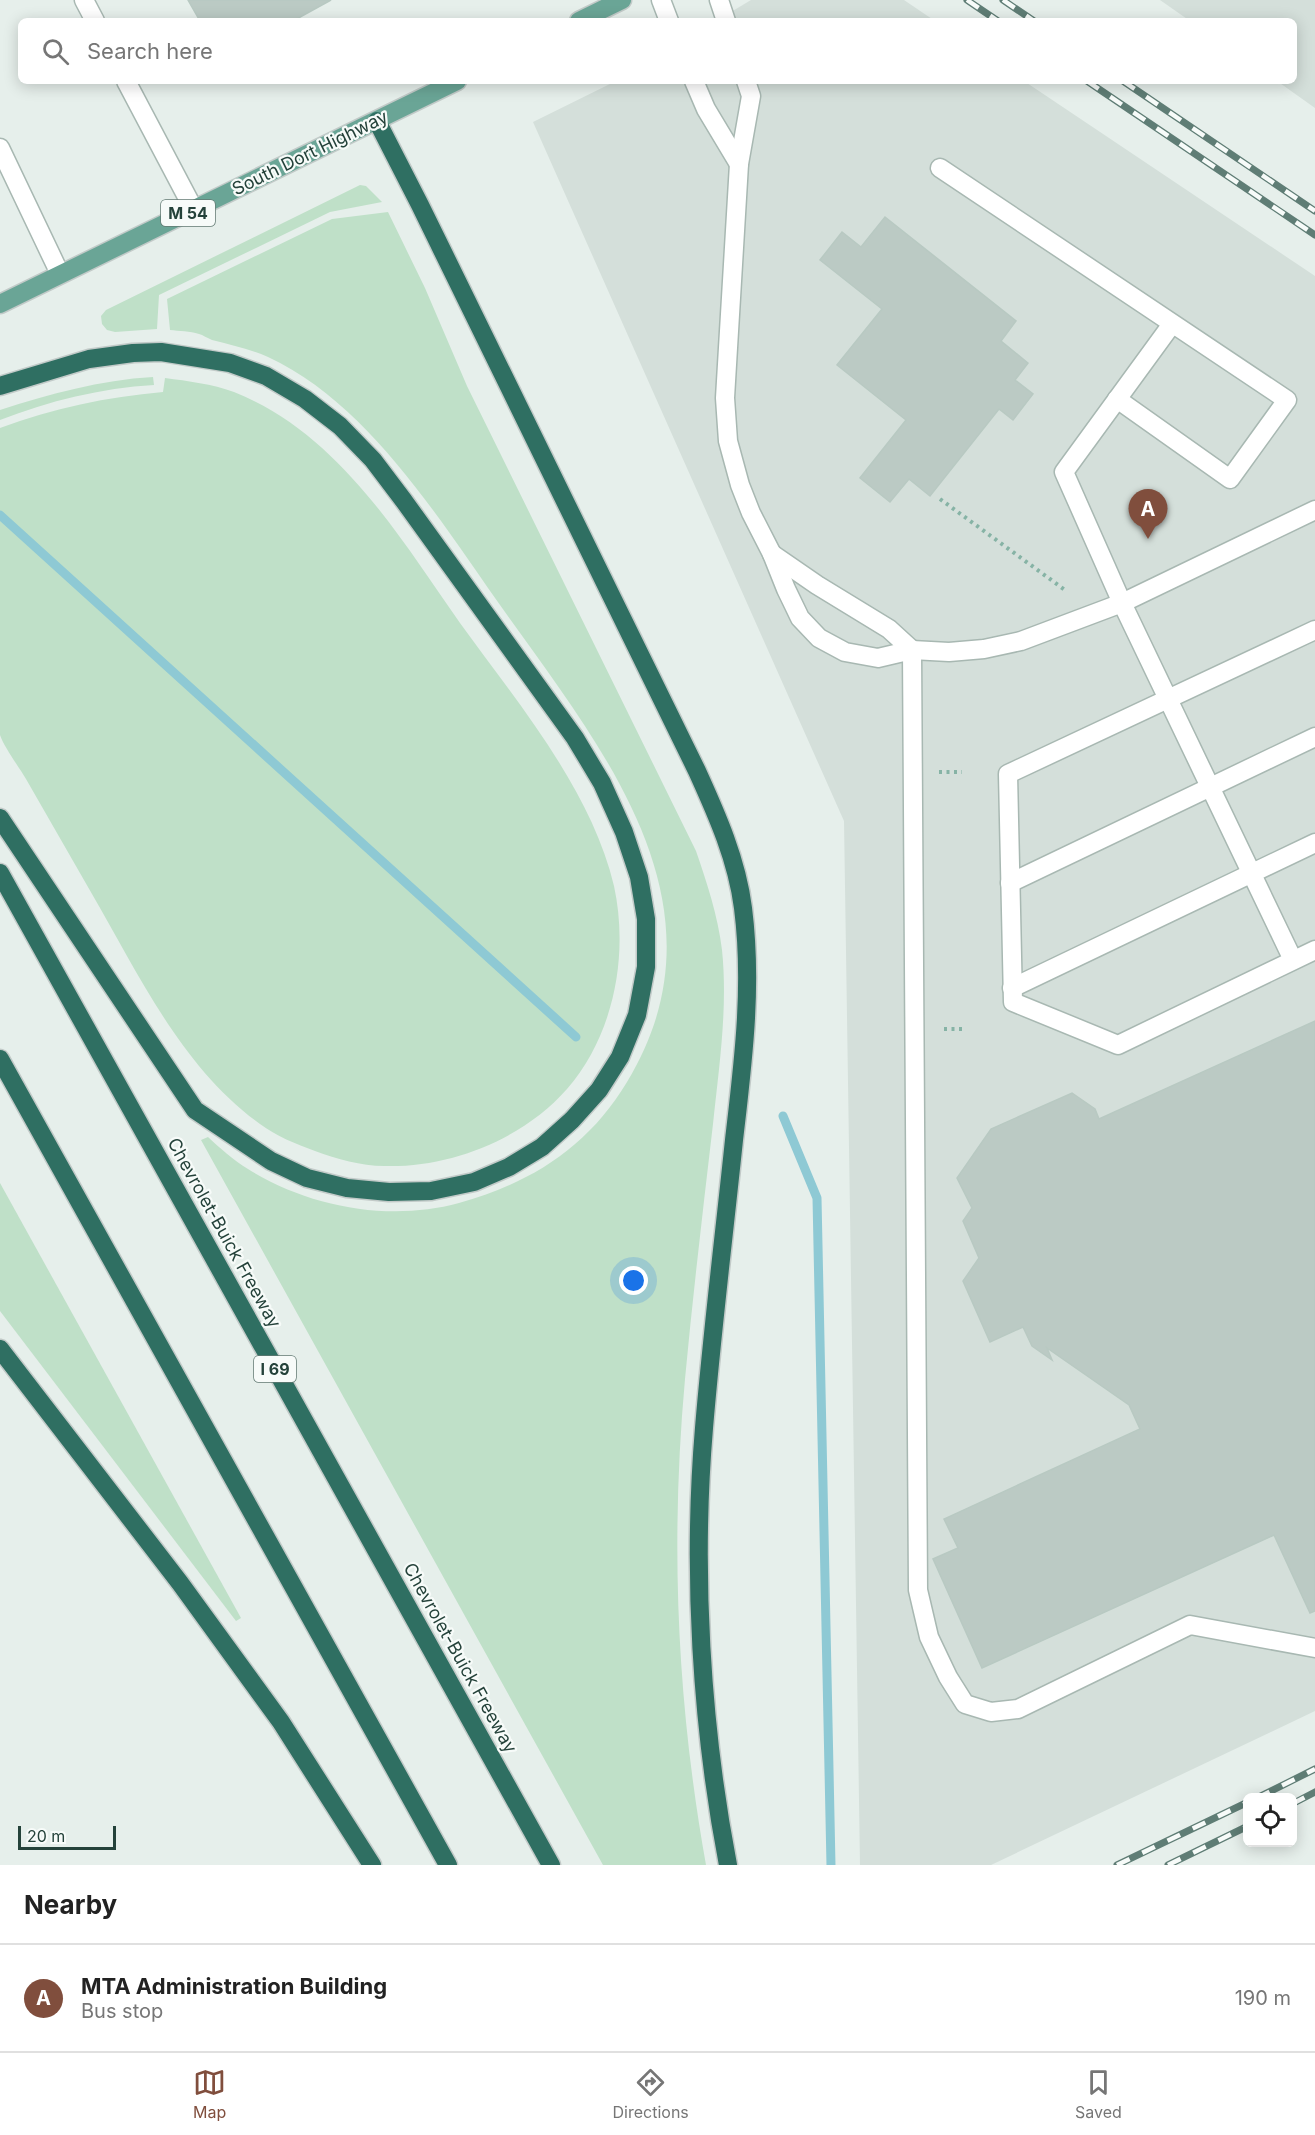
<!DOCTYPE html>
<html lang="en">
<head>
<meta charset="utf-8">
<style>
	body { margin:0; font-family:Inter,sans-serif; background:#f6f6f6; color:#222 }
	.controls { position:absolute; right:18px; bottom:18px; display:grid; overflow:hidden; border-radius:9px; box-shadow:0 3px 15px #0003 }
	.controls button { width:54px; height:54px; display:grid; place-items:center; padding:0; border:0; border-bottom:2px solid #e0e0e0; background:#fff; color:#222; font:30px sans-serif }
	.scale { position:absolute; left:18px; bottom:15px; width:98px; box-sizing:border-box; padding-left:6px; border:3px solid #24423a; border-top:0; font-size:16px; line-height:21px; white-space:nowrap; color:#24423a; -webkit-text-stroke:4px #f7fbf9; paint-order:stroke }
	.you { position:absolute; left:634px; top:1281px; width:21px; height:21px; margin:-15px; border:4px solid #fff; border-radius:50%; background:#1a73e8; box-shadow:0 0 0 9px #1a73e833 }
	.badge { display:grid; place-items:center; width:39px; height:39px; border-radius:50%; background:#804e3d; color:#fff; font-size:20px; font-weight:700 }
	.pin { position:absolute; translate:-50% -50px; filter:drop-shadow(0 2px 3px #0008) }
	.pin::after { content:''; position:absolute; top:32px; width:21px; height:18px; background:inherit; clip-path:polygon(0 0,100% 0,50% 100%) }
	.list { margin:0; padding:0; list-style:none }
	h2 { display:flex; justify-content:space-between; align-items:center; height:78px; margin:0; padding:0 24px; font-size:26px }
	h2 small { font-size:20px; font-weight:400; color:#767676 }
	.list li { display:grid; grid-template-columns:39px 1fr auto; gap:18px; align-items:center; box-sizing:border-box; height:108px; padding:0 24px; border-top:2px solid #e0e0e0 }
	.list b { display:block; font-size:22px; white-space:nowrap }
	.list p { margin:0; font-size:20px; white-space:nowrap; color:#767676 }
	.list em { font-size:20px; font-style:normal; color:#767676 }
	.icon { flex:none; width:33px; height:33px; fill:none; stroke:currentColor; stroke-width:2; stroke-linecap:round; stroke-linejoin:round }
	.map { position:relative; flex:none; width:1315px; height:1865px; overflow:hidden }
	.search { position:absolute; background:#fff; box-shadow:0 3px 15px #0003; left:18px; right:18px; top:18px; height:66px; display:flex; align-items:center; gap:15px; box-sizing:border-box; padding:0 21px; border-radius:9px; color:#767676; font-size:22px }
	.sheet { height:186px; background:#fff }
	nav { display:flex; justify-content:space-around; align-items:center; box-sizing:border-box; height:84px; border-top:2px solid #e0e0e0; background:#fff; font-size:16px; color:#767676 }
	nav a { display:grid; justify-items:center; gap:3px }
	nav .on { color:#804e3d }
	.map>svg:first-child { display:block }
	.built { fill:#d4dfda }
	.green { fill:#bfe0c8 }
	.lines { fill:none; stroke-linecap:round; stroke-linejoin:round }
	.stream { stroke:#8ec9d4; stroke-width:9 }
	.building { fill:#bbcac4; stroke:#b8c9c2; stroke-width:1.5 }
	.minor-casing { stroke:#a8b8b2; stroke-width:21 }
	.major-casing { stroke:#c2cac8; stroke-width:21 }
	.highway-casing { stroke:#c2cac8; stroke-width:21 }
	.path { stroke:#86b3a5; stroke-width:4; stroke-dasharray:3 4.5; stroke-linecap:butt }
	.minor { stroke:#fff; stroke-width:18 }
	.major { stroke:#6aa596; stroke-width:18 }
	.highway { stroke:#2f6f62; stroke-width:18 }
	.rail-casing { stroke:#5f7d75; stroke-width:7 }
	.rail { stroke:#f7fbf9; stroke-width:4.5; stroke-dasharray:14; stroke-linecap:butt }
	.labels { text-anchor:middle; stroke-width:4.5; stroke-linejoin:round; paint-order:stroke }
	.shield { fill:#f7fbf9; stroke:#637a73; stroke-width:1.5 }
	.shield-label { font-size:16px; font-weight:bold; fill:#24423a }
	.street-label { font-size:18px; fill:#24423a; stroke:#f7fbf9 }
</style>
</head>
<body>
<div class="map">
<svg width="1315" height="1865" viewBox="0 0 1315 1865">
	<rect width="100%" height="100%" fill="#e6efeb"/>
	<g class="built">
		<path d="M751,0H904L935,21H716Z"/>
		<path d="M1160,0H1315V108L1277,81H1294V21H1190Z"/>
		<path d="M616,81H1024L1315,276V1711L991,1865H860L844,821L533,122Z"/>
	</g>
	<g class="green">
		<path d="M360,185L366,186L382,202L330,212L159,295L157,329L115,332L107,330L102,324L101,316L106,310Z"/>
		<path d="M388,212L425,288L467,386L696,851C707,883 718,916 722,950C728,1008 719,1067 713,1124C703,1209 693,1294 685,1379C670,1544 677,1703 706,1865H603L201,1140L208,1137C220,1148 233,1160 248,1169C309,1207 389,1222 459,1203C531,1183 588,1147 627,1082C733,907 604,751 505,612C442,524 370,404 268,357C250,349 231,345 212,340C207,338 203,335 199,334C190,331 179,331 170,330L167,299L332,219Z"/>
		<path d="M153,377L154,385C101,388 49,401 0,420V410C50,394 100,380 153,377Z"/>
		<path d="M165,378C188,381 212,384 234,392C338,433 399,536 460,623C517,702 591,789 614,886C629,955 614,1035 567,1089C523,1139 451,1168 384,1166C361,1166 337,1159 315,1151C296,1144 276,1136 260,1124C182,1068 139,975 92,894C70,856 48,817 26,779C19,767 4,747 0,735C0,733 0,716 0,714C0,694 0,673 0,653C0,578 0,503 0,428C53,408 107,397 163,392Z"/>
		<path d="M0,1183L241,1618L236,1621L0,1311Z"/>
	</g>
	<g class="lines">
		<g class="stream">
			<path d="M0,515L576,1037"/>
			<path d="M783,1116L817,1198L831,1865"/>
		</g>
	</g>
	<g class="building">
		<path d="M188,0H331L293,21H200Z"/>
		<path d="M885,217L1016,321L1001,341L1028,363L1015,380L1033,394L1013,420L999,409L930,496L909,479L890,502L860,478L906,420L837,365L882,309L820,260L842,232L861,247Z"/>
		<path d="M1315,1021V1611L1310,1613L1274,1535L982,1668L933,1559L958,1548L944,1519L1140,1429L1129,1405L1047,1348L1052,1360L1032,1346L1023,1327L990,1342L963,1281L979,1258L963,1221L972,1208L957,1178L991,1129L1072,1093L1095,1109L1099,1119Z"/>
	</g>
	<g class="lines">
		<g class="minor-casing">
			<g id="minor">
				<path d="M84,0L95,21"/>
				<path d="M661,0L669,21"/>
				<path d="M719,0L726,21"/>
				<path d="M126,81L194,210"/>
				<path d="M694,81L706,109L739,164"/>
				<path d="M746,81L751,96L739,164L725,398L728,441L740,485L751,513L772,554L786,589L800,618L819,638L845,652L878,658L912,650L949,652L984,649L1021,641L1122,603L1315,510"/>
				<path d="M0,148L60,274"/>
				<path d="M940,168L1287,400L1230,479L1117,399"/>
				<path d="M1172,324L1064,472L1122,603L1293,960"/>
				<path d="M772,554L817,585L889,629L912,650L918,1590L929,1637L948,1677L965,1704L991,1712L1018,1709L1190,1625L1315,1648"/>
				<path d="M1315,630L1008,774L1013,1002L1118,1045L1315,950"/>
				<path d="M1010,883L1315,737"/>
				<path d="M1012,988L1315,843"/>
			</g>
		</g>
		<g class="major-casing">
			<g id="major">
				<path d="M579,21L622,0"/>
				<path d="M0,304L457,81"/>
			</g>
		</g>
		<g class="highway-casing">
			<g id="highway">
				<path d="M377,121L420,205L697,771C717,815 737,860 743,908C753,986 743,1063 734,1140C724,1236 712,1332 704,1428C692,1570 701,1725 728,1865"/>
				<path d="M0,386L89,359L133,353L161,352L230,363L266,376L305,399L340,426L373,460L404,501L575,738L602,783L624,832L639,877L646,919V967L637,1015L620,1057L599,1090L572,1120L542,1147L509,1167L474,1182L431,1191L389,1192L347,1188L307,1178L271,1161L195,1110L0,818"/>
				<path d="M0,873L551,1865"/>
				<path d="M0,1059L448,1865"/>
				<path d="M0,1349L180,1583L281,1722L372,1865"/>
			</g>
		</g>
		<g class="path">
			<path d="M940,499L1065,590"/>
			<path d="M939,772H962"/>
			<path d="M944,1029H964"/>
		</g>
		<use href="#minor" class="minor"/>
		<use href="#major" class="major"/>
		<use href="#highway" class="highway"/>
		<g class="rail-casing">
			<g id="rail">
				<path d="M967,0L998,21"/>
				<path d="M1003,0L1034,21"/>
				<path d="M1087,81L1315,235"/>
				<path d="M1123,81L1315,211"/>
				<path d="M1257,1798L1315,1769"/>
				<path d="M1292,1804L1315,1792"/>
				<path d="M1117,1865L1248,1802"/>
				<path d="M1168,1865L1248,1826"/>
			</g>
		</g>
		<use href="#rail" class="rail"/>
	</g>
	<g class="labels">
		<g class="shield">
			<rect x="161" y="200" width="54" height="26" rx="4.5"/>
			<rect x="254" y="1356" width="42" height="26" rx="4.5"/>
		</g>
		<g class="shield-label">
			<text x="188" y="219">M 54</text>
			<text x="275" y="1375">I 69</text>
		</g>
		<g class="street-label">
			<text transform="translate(310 153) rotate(-26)" y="6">South Dort Highway</text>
			<text transform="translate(224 1233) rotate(61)" y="6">Chevrolet-Buick Freeway</text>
			<text transform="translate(460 1658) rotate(61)" y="6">Chevrolet-Buick Freeway</text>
		</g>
	</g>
</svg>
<div class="controls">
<button><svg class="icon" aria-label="locate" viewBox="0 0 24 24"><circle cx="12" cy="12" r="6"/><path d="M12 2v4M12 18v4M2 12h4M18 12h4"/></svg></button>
</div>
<div class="scale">20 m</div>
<div class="you"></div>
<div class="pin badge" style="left:1148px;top:539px">A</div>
<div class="search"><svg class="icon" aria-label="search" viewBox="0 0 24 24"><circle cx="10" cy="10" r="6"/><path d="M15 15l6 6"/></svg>Search here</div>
</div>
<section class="sheet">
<h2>Nearby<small></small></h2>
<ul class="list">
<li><span class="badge">A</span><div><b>MTA Administration Building</b><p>Bus stop</p></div><em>190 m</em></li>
</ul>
</section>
<nav>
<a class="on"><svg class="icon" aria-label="map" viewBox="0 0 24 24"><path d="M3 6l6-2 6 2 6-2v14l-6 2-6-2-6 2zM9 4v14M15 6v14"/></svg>Map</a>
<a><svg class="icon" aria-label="directions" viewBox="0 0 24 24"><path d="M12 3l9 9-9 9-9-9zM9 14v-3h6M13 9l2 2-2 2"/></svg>Directions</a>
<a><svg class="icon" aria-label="saved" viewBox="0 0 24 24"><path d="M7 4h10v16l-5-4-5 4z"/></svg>Saved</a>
</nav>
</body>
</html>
